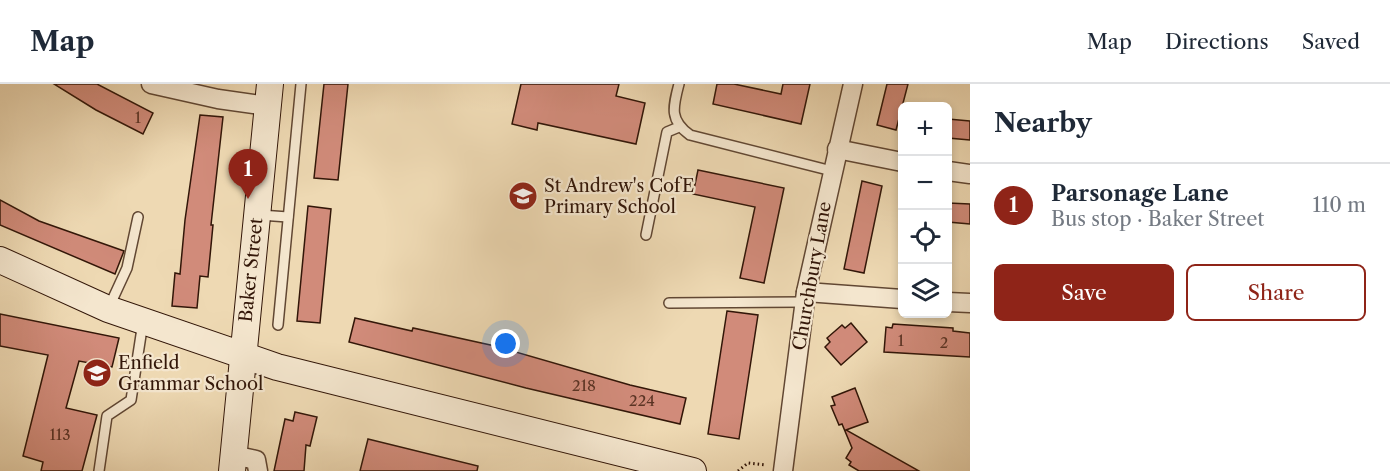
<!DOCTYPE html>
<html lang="en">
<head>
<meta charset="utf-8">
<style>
	body { margin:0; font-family:"Libre Caslon Text",serif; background:#f2f2f3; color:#1f2937 }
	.controls { position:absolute; right:18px; top:18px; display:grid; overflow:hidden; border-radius:9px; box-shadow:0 3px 9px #0003 }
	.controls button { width:54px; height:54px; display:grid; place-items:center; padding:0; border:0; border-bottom:2px solid #e0e1e3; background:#fff; color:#1f2937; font:30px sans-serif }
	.you { position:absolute; left:506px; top:260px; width:21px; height:21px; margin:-15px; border:4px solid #fff; border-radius:50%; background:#1a73e8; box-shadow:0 0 0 9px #1a73e833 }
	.badge { display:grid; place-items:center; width:39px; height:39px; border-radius:50%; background:#8f2418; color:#fff; font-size:20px; font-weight:700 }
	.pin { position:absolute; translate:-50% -50px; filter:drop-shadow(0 2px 3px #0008) }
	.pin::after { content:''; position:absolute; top:32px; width:21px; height:18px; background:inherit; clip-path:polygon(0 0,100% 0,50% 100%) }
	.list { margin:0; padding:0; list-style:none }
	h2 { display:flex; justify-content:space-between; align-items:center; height:78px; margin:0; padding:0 24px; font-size:26px }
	h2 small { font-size:20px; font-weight:400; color:#747a83 }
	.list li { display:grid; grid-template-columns:39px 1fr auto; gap:18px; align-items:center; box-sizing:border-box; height:84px; padding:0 24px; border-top:2px solid #e0e1e3 }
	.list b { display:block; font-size:22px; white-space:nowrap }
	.list p { margin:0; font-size:20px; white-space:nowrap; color:#747a83 }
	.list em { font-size:20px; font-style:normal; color:#747a83 }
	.actions { display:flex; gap:12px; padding:18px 24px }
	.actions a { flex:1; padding:14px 0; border:2px solid #8f2418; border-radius:9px; text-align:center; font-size:21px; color:#8f2418 }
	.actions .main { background:#8f2418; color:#fff }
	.icon { flex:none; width:33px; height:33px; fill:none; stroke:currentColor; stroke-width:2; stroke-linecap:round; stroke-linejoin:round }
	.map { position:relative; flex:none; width:970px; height:387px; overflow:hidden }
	header { display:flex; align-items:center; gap:36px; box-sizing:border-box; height:84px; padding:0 30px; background:#fff; border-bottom:2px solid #e0e1e3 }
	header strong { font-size:28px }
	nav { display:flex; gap:33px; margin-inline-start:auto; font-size:21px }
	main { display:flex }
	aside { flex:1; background:#fff }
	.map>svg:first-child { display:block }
	.building { fill:#d18b7a; stroke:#321608; stroke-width:1.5 }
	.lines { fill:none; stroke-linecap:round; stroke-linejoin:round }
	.lane-casing { stroke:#614733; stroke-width:12 }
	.street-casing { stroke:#614733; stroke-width:21 }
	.secondary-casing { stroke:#321608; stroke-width:28 }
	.path { stroke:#321608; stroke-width:3; stroke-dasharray:1.5 3; stroke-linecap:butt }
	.lane { stroke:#f4e6ce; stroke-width:9 }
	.street { stroke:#f4e6ce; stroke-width:18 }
	.secondary { stroke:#f4e6ce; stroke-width:26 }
	.labels { text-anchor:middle; stroke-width:4.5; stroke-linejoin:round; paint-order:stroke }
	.number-label { font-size:15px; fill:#5a3324 }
	.poi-label { font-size:18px; fill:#321608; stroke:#f4e6ce; text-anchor:start }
	.street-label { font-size:18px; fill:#321608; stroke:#f4e6ce }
</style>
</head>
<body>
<header>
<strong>Map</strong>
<nav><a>Map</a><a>Directions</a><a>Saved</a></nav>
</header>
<main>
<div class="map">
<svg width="970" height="387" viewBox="0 0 970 387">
	<rect width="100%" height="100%" fill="#eed9b3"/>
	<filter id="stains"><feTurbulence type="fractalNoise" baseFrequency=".00333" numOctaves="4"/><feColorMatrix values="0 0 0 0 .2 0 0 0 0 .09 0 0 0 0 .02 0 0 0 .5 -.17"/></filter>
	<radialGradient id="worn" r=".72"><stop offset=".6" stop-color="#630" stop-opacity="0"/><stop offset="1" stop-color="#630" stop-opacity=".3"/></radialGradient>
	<g class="building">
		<path d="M54,0H97L153,29L143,50L96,26Z"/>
		<path d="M324,0H348L338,96L314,94Z"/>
		<path d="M521,0H619L616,12L645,19L636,60L538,39L537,46L512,40Z"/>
		<path d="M717,0H734L781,10L783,0H810L801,40L713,20Z"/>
		<path d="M887,0H908L896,46L877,41Z"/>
		<path d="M200,31L223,33L211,141H213L208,193L200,192L197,224L172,222L175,189L180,190L185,136Z"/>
		<path d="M948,35L970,37V56L948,54Z"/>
		<path d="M698,86L784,104L764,199L740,194L755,123L693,110Z"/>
		<path d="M862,97L882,102L864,189L844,185Z"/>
		<path d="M0,116L39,137L124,167L115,190L0,141Z"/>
		<path d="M948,119L970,120V140L948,138Z"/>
		<path d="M308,122L331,125L320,239L297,237Z"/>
		<path d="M727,227L758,231L739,355L708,350Z"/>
		<path d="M0,230L119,254L112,283L79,277L66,324L97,331L82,387H41L43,378L23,372L48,271L0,262Z"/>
		<path d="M355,234L412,247L413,244L495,262L630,301L686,314L680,340L526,304L349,258Z"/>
		<path d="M851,239L867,258L841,281L825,263L830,258L827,254L842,241L845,244Z"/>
		<path d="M893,240L953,244V247L970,249V273L884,268L886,243L892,244Z"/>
		<path d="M855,304L868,338L846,346L919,387H859L849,381L851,378L846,374L852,364L842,340L839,341L831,322L835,321L832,313Z"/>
		<path d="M295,328L317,333L310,362L306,361L304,387H274L285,335L293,337Z"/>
		<path d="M368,355L478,382L477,387H360Z"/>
	</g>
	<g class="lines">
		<g class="lane-casing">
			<g id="lane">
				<path d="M679,0C673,23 669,36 690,51L832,87"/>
				<path d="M260,131L288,133"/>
				<path d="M646,151L667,48L679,43"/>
				<path d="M669,219L804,218"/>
				<path d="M109,223L127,184L138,133"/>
				<path d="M278,241L301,0"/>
				<path d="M99,387L107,332L131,316L143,238"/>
			</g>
		</g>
		<g class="street-casing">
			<g id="street">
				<path d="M151,0L218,15L268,22"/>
				<path d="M837,65L902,78"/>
				<path d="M948,87L970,90"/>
				<path d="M806,208L902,215"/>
				<path d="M948,218L970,219"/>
				<path d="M233,371L256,376L258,387"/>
				<path d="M783,387L806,208L853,0"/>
			</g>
		</g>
		<g class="secondary-casing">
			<g id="secondary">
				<path d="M0,176L108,225L277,283L693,387"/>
				<path d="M232,387L270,0"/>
			</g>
		</g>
		<path class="path" d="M738,387L748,379L766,381"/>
		<use href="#lane" class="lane"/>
		<use href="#street" class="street"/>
		<use href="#secondary" class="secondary"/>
	</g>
	<defs>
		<g id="school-disc" transform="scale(1.5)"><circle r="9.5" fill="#8f2418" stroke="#f4e6ce"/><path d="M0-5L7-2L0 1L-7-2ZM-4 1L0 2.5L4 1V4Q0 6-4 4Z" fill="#fff"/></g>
	</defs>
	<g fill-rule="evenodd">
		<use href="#school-disc" x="523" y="112"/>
		<use href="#school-disc" x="97" y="289"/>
	</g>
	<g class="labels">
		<g class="number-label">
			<text x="138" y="39">1</text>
			<text x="901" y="262">1</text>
			<text x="944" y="264">2</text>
			<text x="584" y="307">218</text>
			<text x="642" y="322">224</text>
			<text x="60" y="356">113</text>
		</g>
		<g class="poi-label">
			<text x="544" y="108">St Andrew's CofE<tspan x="544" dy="21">Primary School</tspan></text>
			<text x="118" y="285">Enfield<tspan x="118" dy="21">Grammar School</tspan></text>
		</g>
		<g class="street-label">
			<text transform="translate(251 186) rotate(-84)" y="6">Baker Street</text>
			<text transform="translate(812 192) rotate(-80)" y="6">Churchbury Lane</text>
		</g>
	</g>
	<rect width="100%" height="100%" filter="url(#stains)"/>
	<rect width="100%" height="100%" fill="url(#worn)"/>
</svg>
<div class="controls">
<button>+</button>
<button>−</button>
<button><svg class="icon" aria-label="locate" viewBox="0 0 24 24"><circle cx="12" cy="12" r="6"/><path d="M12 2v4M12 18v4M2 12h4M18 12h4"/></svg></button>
<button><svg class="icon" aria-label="layers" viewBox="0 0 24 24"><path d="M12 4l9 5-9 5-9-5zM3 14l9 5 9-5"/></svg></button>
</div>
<div class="you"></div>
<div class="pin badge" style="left:248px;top:115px">1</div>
</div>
<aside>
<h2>Nearby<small></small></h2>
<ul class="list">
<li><span class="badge">1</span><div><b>Parsonage Lane</b><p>Bus stop · Baker Street</p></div><em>110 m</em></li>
</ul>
<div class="actions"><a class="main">Save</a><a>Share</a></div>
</aside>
</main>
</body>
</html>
